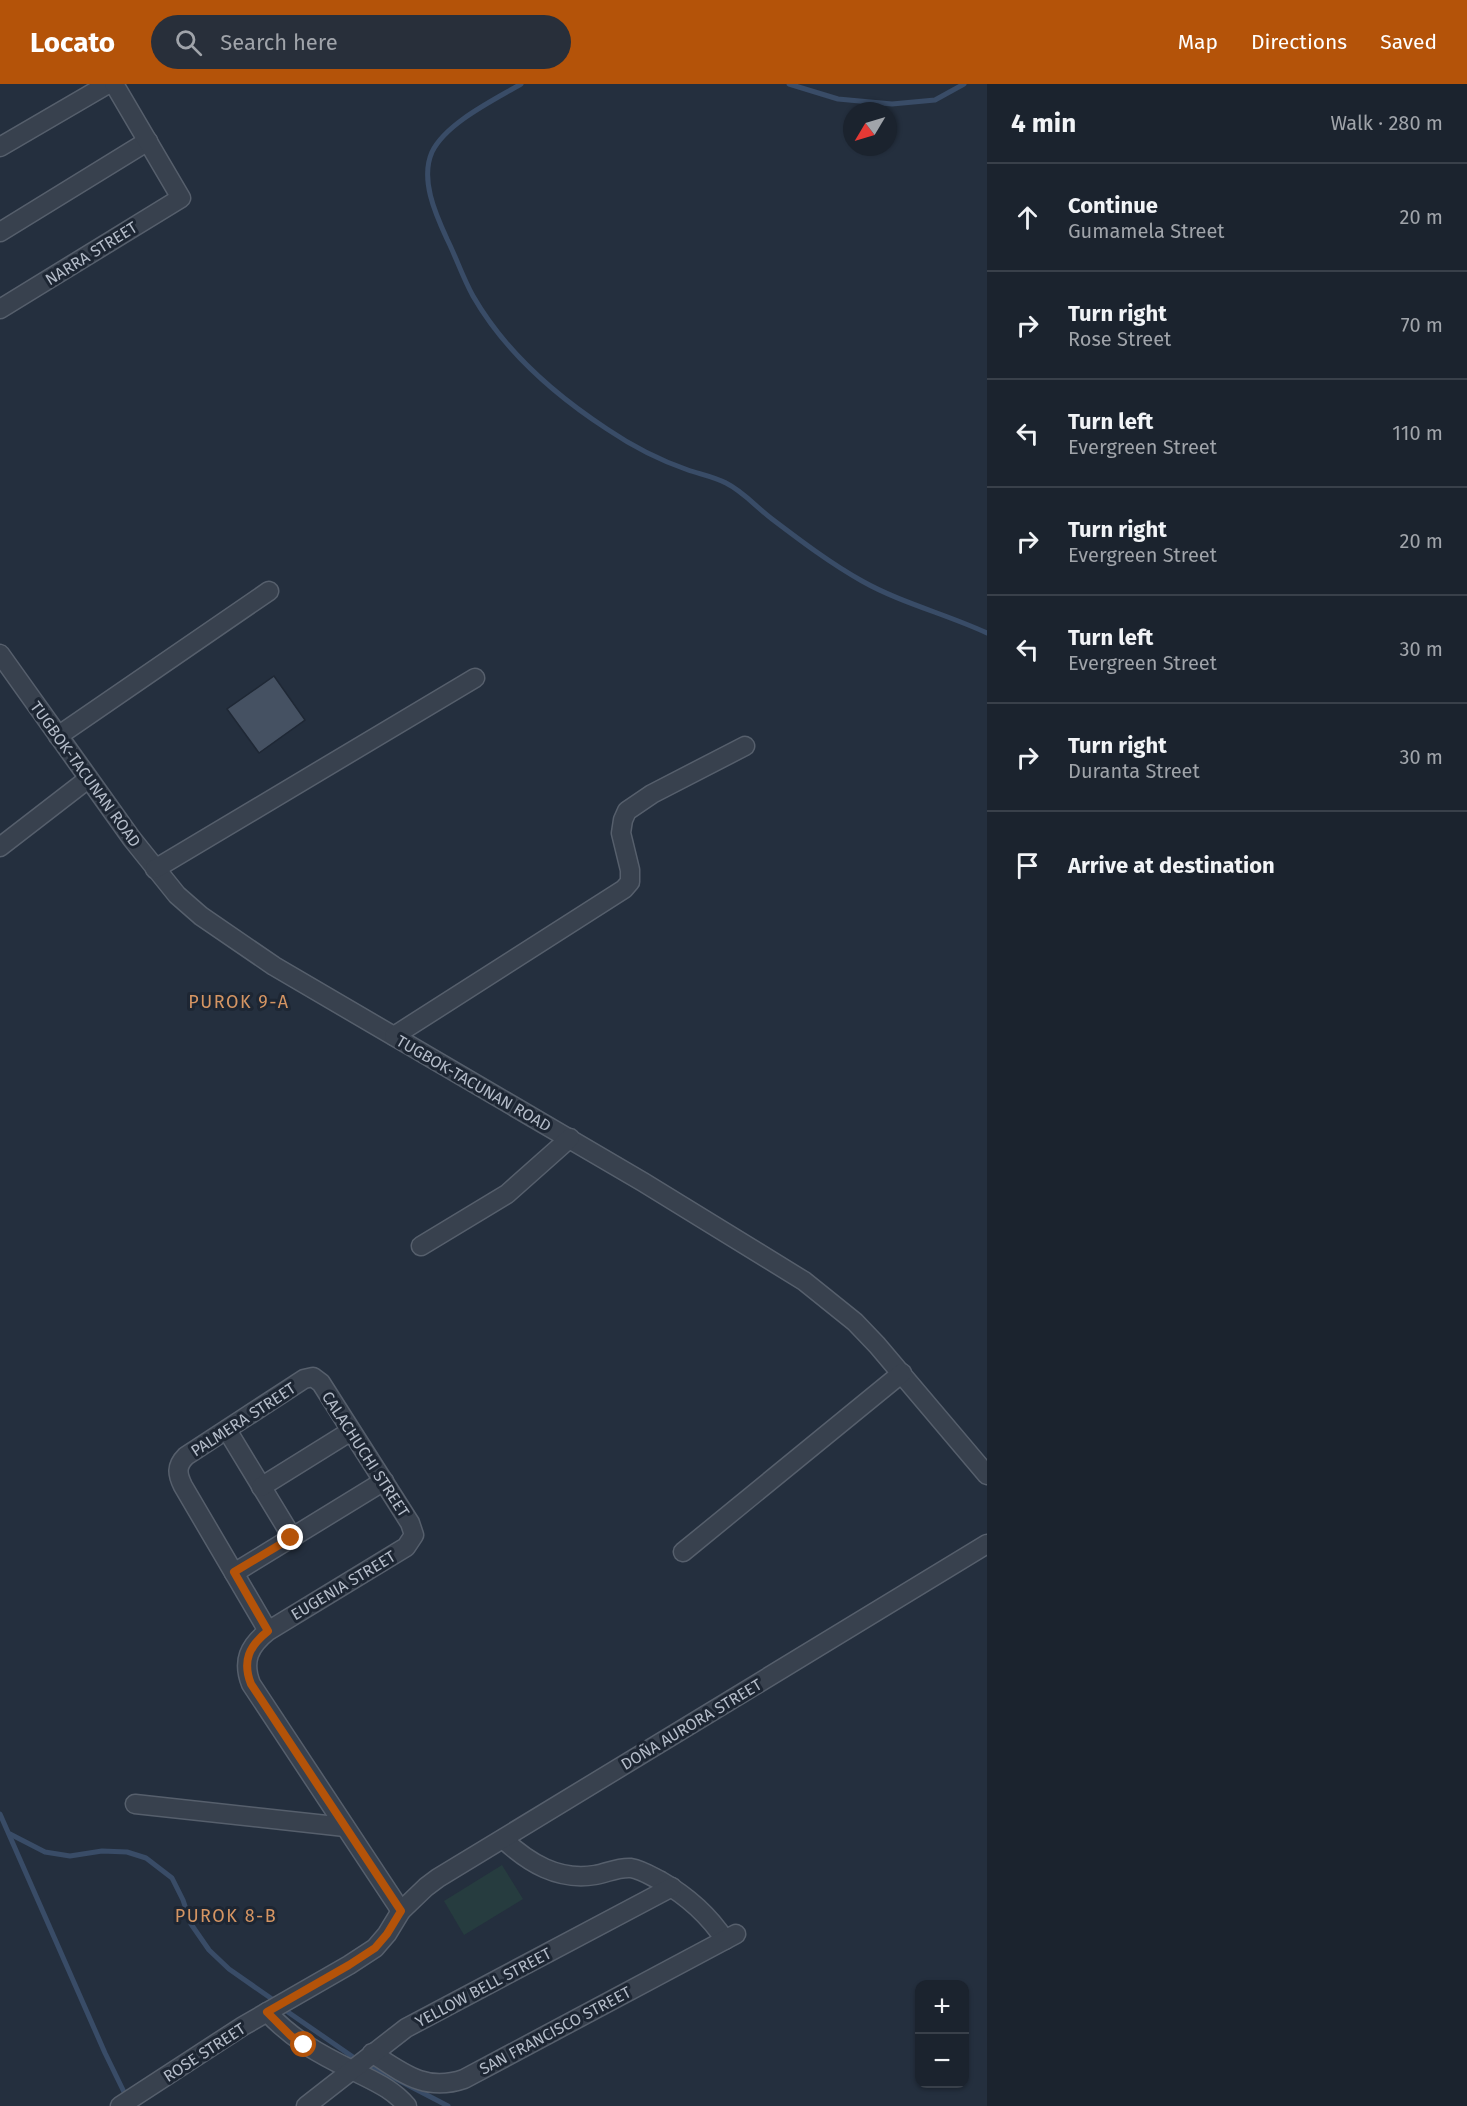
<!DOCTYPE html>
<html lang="en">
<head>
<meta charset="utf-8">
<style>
	body { margin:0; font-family:"Fira Sans",sans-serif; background:#282f3a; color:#f1f3f6 }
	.controls { position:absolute; right:18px; bottom:18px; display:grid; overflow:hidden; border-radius:12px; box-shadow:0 2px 4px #0004 }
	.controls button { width:54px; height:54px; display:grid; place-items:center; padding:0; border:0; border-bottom:2px solid #39404a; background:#1b232e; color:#f1f3f6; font:30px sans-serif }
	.compass { position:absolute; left:843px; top:18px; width:54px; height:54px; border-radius:50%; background:#1b232e; box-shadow:0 2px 4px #0004; rotate:232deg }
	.stop { position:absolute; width:18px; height:18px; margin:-14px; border:4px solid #b45309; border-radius:50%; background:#fff }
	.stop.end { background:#b45309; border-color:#fff; box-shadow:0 2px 6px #0008 }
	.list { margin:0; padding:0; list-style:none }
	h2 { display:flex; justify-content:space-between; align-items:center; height:78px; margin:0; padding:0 24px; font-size:26px }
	h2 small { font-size:20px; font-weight:400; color:#a0a4aa }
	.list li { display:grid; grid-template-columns:39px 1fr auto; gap:18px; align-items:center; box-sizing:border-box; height:108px; padding:0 24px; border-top:2px solid #39404a }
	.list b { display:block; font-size:22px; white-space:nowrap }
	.list p { margin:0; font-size:20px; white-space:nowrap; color:#a0a4aa }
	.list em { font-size:20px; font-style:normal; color:#a0a4aa }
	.icon { flex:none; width:33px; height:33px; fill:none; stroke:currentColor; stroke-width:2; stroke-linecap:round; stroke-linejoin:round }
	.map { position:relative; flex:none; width:987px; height:2022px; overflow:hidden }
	header { display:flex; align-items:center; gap:36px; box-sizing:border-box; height:84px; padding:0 30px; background:#b45309; color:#fff }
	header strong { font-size:28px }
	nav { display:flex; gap:33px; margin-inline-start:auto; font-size:21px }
	.search { width:420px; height:54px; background:#282f3a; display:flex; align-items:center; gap:15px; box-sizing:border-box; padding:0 21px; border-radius:33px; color:#a0a4aa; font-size:22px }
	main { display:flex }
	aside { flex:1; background:#1b232e }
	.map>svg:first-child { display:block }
	.green { fill:#263c3f }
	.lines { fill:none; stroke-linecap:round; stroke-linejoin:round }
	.stream { stroke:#394c67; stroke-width:5 }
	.building { fill:#455162; stroke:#1f2835; stroke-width:1.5 }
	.minor-casing { stroke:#565f6c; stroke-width:21 }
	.minor { stroke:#38414e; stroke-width:18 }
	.route { stroke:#b45309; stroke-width:8 }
	.labels { text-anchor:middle; stroke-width:6; stroke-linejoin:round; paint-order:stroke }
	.street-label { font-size:16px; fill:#b4bcc9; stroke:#1d2633 }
	.neighbourhood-label { font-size:18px; letter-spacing:1.5px; fill:#d59563; stroke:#1d2633 }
</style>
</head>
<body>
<header>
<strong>Locato</strong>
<div class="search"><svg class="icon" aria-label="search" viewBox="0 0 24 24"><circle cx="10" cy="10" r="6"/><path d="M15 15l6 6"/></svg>Search here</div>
<nav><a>Map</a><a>Directions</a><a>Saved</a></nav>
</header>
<main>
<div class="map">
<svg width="987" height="2022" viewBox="0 0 987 2022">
	<rect width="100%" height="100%" fill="#242f3e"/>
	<path class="green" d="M502,1781L523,1815L464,1851L444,1817Z"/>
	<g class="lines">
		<g class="stream">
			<path d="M521,0C494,16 446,39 432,68C420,95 435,129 447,155C456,173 463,194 473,212C504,266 555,311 607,345C632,362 659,376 688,386C700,390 715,393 726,399C744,408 756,423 772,435C801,457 830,479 862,497C901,519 946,530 987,549"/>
			<path d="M789,0L838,15L892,20L935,16L964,0"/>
			<path d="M0,1730L105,1969L125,2010"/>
			<path d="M10,1750L45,1768L70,1772L102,1767L127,1768L146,1774L172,1794L183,1816L191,1840L209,1866L229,1885L272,1915"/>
			<path d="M285,1926L353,1973"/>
			<path d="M371,1982L448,2022"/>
		</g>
	</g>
	<path class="building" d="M274,592L305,636L259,669L227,625Z"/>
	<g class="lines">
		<g class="minor-casing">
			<g id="minor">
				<path d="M0,63L108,0"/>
				<path d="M0,148L148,57"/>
				<path d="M0,225L181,114L114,0"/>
				<path d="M0,570L132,755L177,811L201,832L274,882L643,1098L804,1197L855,1238L877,1261L987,1391"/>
				<path d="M58,652L269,507"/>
				<path d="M0,763L88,695"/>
				<path d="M155,785L475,594"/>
				<path d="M394,952L624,805L630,798V786L621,749L623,736L627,727L652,710L745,662"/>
				<path d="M421,1162L507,1110L570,1054"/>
				<path d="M227,1346L292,1453"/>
				<path d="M261,1403L351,1347"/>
				<path d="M683,1468L902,1289"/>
				<path d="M234,1489L384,1397"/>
				<path d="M268,1547L183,1402C177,1390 176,1382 186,1372L304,1295L313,1293L321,1299L410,1439L414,1451L406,1463L268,1547C249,1562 242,1577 251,1600L401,1827"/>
				<path d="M135,1720L345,1743"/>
				<path d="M503,1755C529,1779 558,1797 595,1791C607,1789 618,1783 631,1784C642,1786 651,1792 661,1797C687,1812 708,1830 725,1856"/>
				<path d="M267,1928C292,1955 319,1970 352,1986C373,1997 392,2004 407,2022"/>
				<path d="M372,1969C404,1990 426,2008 464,1995L736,1850"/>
				<path d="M120,2022L243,1942L349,1881L375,1864L387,1850L401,1827L426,1803L438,1794L987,1460"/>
				<path d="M306,2022L406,1944L672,1803"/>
			</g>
		</g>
		<use href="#minor" class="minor"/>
	</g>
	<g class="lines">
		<path class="route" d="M291,1454L234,1488L268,1547C249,1562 242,1577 251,1600L401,1827L387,1850L375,1864L349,1881L267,1928L291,1952L304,1961"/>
	</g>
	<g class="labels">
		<g class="street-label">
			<text transform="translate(91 169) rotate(-32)" y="6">NARRA STREET</text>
			<text transform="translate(86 690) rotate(54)" y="6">TUGBOK-TACUNAN ROAD</text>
			<text transform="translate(474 999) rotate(30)" y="6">TUGBOK-TACUNAN ROAD</text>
			<text transform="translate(243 1335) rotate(-33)" y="6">PALMERA STREET</text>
			<text transform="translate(366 1370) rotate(57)" y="6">CALACHUCHI STREET</text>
			<text transform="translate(343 1501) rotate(-31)" y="6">EUGENIA STREET</text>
			<text transform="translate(691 1640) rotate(-31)" y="6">DOÑA AURORA STREET</text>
			<text transform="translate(483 1903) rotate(-28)" y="6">YELLOW BELL STREET</text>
			<text transform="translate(555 1946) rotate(-28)" y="6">SAN FRANCISCO STREET</text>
			<text transform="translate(204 1968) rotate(-33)" y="6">ROSE STREET</text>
		</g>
		<g class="neighbourhood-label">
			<text x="239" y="924">PUROK 9-A</text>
			<text x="226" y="1838">PUROK 8-B</text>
		</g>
	</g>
</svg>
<div class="controls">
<button>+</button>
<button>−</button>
</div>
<svg class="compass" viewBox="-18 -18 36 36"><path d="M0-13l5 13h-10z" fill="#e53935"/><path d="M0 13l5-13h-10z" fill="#a0a4aa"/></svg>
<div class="stop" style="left:304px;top:1961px"></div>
<div class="stop end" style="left:291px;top:1454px"></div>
</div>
<aside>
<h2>4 min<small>Walk · 280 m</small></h2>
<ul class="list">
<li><svg class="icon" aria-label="ahead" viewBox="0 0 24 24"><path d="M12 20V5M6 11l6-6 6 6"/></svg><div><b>Continue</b><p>Gumamela Street</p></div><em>20 m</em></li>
<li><svg class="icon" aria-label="right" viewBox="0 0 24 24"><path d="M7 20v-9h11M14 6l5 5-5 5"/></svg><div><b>Turn right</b><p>Rose Street</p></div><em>70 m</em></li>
<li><svg class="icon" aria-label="left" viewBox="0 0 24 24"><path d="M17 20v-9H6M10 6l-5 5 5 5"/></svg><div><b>Turn left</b><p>Evergreen Street</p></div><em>110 m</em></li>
<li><svg class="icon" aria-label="right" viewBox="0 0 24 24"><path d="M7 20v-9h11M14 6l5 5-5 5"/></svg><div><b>Turn right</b><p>Evergreen Street</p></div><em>20 m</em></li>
<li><svg class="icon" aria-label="left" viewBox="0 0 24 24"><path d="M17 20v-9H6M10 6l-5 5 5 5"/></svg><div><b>Turn left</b><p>Evergreen Street</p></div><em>30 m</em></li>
<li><svg class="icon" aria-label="right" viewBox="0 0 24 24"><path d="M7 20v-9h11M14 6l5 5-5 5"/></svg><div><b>Turn right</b><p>Duranta Street</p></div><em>30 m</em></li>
<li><svg class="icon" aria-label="arrive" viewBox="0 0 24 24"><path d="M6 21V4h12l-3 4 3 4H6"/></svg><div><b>Arrive at destination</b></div></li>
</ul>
</aside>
</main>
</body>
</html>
